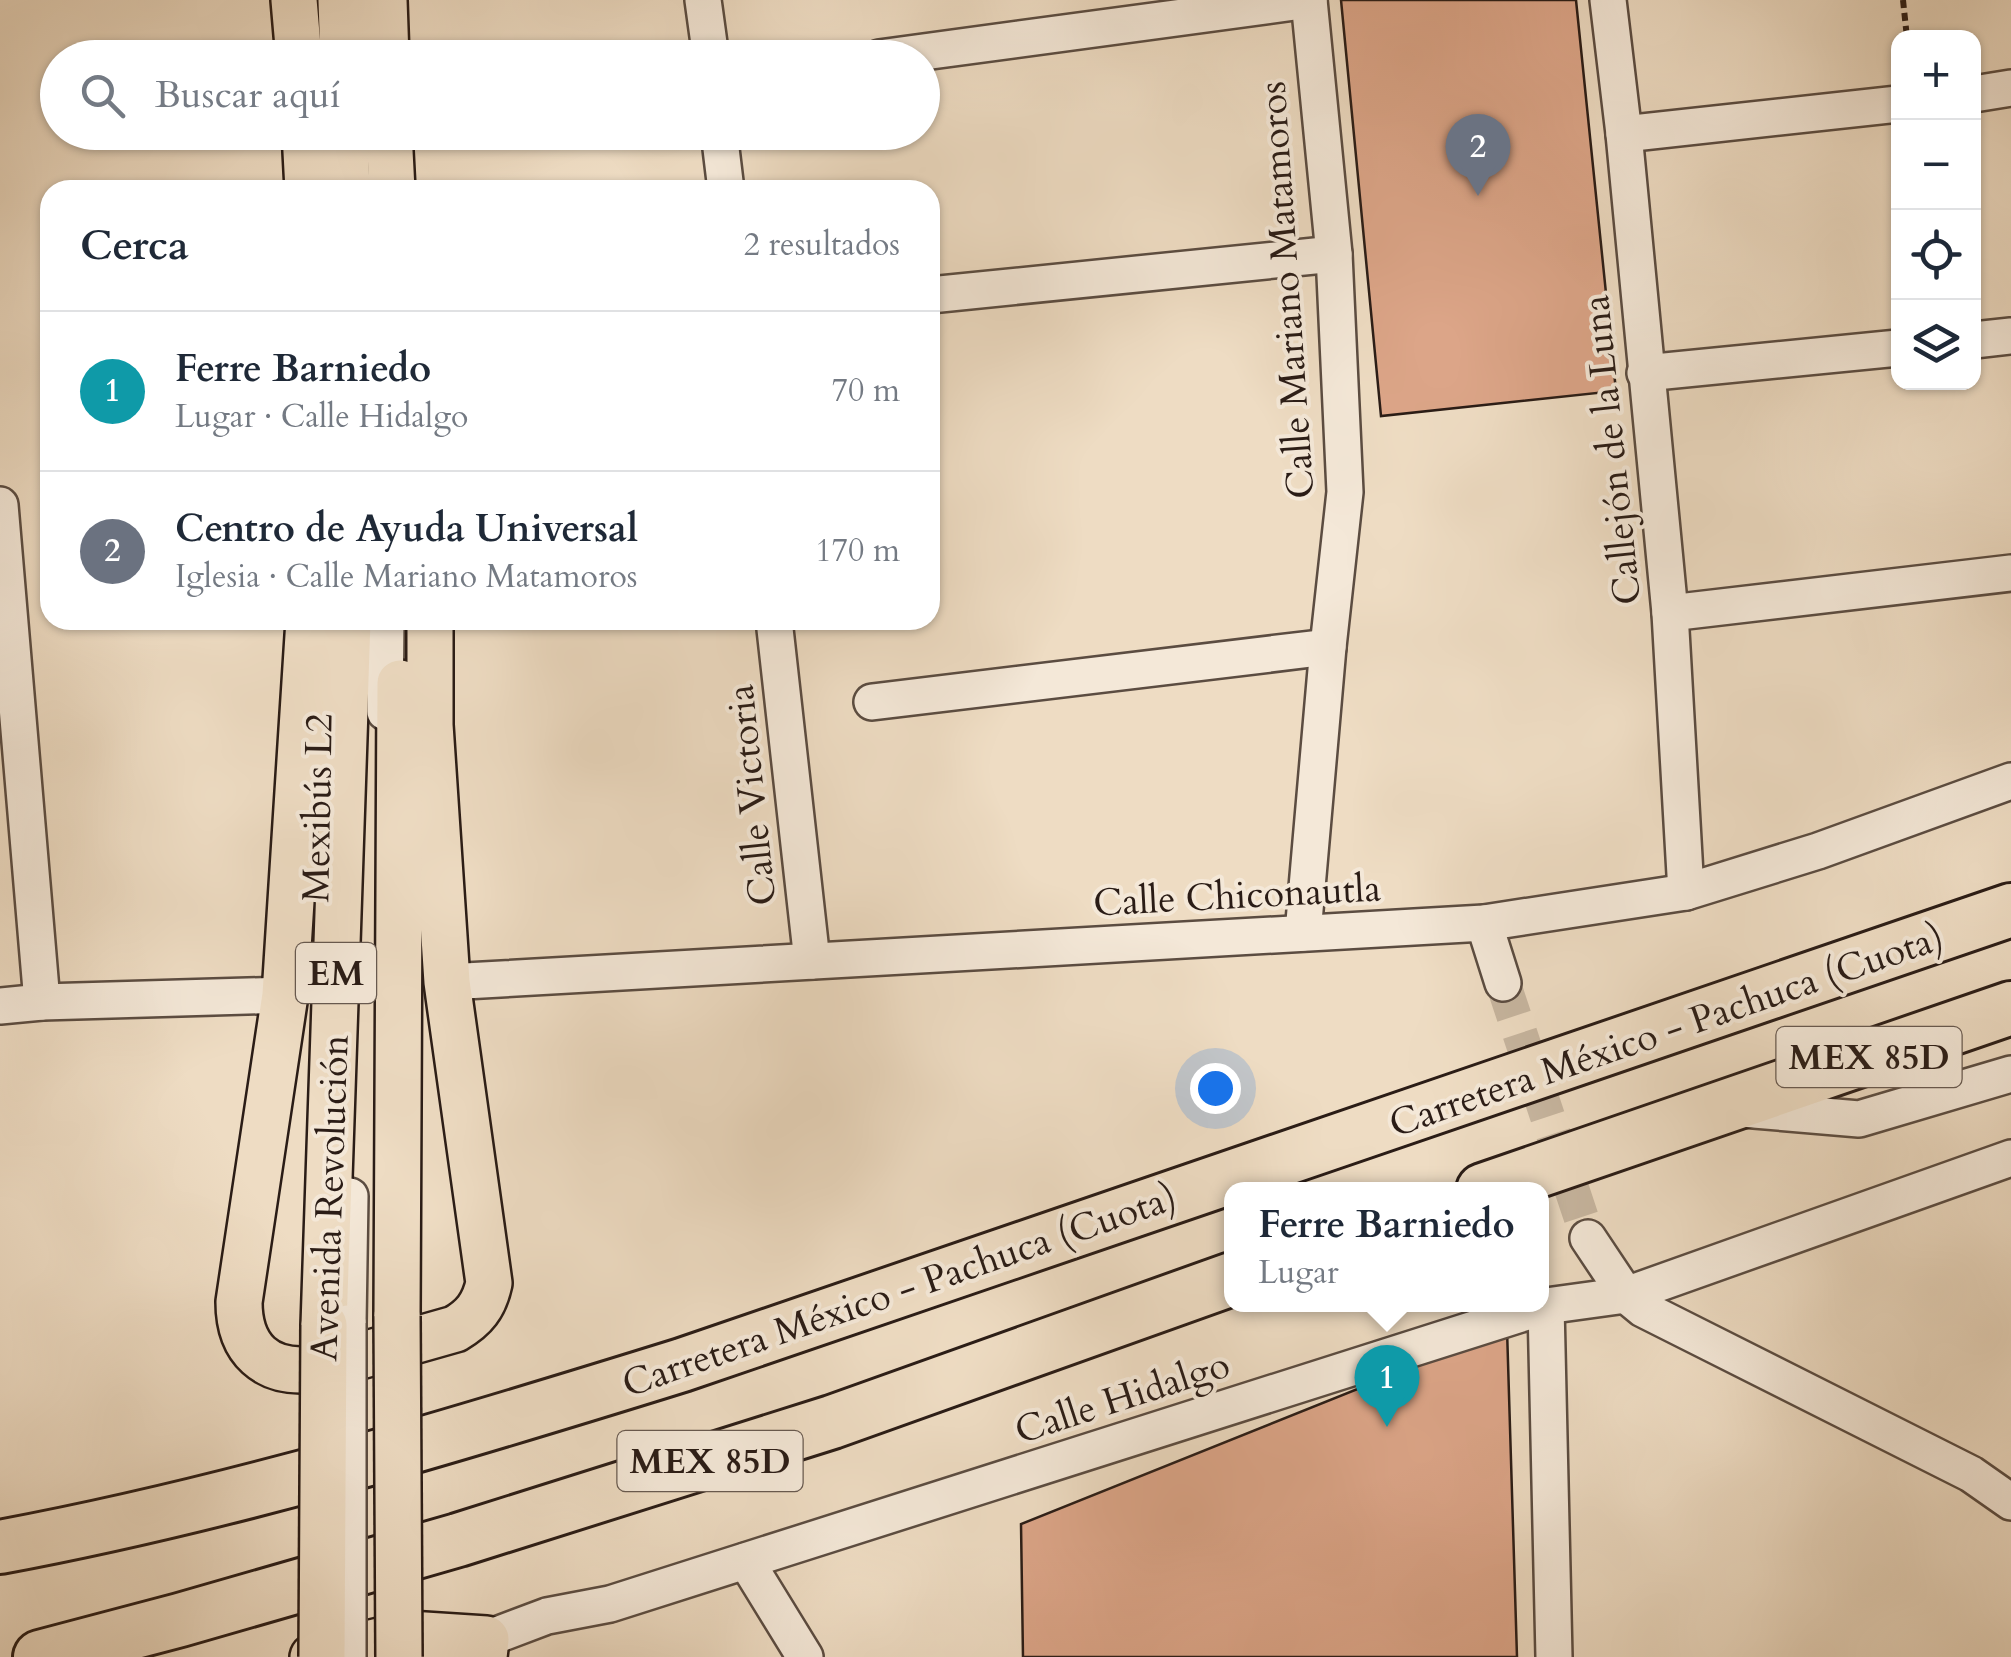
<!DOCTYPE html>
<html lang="es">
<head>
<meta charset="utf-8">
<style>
	body { margin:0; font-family:Cardo,serif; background:#f6f6f7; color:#1f2937 }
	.controls { position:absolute; right:30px; top:30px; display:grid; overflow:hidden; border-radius:20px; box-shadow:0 2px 8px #0004 }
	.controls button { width:90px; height:90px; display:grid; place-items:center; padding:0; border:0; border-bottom:2px solid #e0e1e3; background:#fff; color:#1f2937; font:50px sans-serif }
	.you { position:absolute; left:1215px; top:1088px; width:35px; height:35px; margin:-25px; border:8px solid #fff; border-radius:50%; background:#1a73e8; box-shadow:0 0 0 15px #1a73e833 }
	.badge { display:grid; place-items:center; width:65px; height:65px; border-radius:50%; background:#d93025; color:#fff; font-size:32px; font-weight:700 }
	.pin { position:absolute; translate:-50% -82px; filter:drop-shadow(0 2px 5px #0008) }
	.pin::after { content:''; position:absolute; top:52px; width:35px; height:30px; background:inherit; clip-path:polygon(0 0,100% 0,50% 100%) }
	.popup { position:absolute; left:1224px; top:1182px; width:325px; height:130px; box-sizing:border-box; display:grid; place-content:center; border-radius:20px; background:#fff; filter:drop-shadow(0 2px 8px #0005); font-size:32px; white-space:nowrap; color:#747a83 }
	.popup b { font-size:38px; color:#1f2937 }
	.popup::after { content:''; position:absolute; left:50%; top:100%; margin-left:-20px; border:20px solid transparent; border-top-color:#fff }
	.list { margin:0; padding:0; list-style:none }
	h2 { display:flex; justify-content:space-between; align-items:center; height:130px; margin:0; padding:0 40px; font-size:42px }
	h2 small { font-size:32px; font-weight:400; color:#747a83 }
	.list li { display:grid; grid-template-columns:65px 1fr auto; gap:30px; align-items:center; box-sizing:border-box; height:160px; padding:0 40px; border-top:2px solid #e0e1e3 }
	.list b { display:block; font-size:38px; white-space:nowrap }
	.list p { margin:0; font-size:32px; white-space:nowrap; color:#747a83 }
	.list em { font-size:32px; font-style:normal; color:#747a83 }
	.icon { flex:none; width:55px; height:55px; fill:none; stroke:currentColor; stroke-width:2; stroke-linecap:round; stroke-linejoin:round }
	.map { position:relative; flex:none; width:2011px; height:1657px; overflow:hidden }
	.search { position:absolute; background:#fff; box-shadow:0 2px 8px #0004; left:40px; top:40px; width:900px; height:110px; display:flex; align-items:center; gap:25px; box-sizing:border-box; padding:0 35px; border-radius:55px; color:#747a83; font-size:38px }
	.panel { position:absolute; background:#fff; box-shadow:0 2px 8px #0004; left:40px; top:180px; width:900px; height:450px; border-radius:30px }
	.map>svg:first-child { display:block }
	.building { fill:#dca588; stroke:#2a1c16; stroke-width:2.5 }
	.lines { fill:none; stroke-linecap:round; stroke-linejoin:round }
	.minor-tunnel { stroke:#c7b6a0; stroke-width:35; stroke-dasharray:35 18; stroke-linecap:butt }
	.minor-casing { stroke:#5b4c41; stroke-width:40 }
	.major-casing { stroke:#2a1c16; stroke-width:50 }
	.highway-casing { stroke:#2a1c16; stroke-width:58 }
	.path { stroke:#2a1c16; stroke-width:6; stroke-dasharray:8 5; stroke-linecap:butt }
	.minor { stroke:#f4e8d8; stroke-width:35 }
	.major { stroke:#eedcc3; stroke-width:45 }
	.highway { stroke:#eedcc3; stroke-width:52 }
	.minor-bridge-casing { stroke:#5b4c41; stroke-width:40; stroke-linecap:butt }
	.major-bridge-casing { stroke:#2a1c16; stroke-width:50; stroke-linecap:butt }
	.minor-bridge { stroke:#f4e8d8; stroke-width:35 }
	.major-bridge { stroke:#eedcc3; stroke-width:45 }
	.labels { text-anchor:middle; stroke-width:8; stroke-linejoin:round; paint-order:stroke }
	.shield { fill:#f4e8d8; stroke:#675950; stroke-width:2.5 }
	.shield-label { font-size:35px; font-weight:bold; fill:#2a1c16 }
	.street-label { font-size:38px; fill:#2a1c16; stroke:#f4e8d8 }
</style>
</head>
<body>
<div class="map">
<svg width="2011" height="1657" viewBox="0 0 2011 1657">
	<rect width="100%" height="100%" fill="#eedcc3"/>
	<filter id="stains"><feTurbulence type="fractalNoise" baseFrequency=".002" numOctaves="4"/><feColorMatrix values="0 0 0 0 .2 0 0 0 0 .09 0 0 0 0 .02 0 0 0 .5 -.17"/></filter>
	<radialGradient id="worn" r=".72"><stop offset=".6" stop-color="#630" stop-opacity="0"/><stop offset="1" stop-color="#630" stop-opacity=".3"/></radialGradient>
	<g class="building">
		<path d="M1341,0H1576L1616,391L1381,416Z"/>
		<path d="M1507,1329L1517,1657H1023L1021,1524Z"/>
	</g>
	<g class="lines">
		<path class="minor-tunnel" d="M1503,983L1588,1238"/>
		<g class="minor-casing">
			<g id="minor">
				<path d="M703,0L711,58"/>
				<path d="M1608,0L1624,134L1670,613L1686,892"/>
				<path d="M879,58L1309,0"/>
				<path d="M1974,94L2011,88"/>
				<path d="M719,132L726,190"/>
				<path d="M1624,134L1898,104"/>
				<path d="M930,295L1334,254"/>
				<path d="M1974,340L2011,336"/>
				<path d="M1645,373L1898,348"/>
				<path d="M0,505L42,1002"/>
				<path d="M1670,613L2011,573"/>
				<path d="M774,620L812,961"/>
				<path d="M872,702L1328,647"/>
				<path d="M385,712L386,620"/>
				<path d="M1484,923L1503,983"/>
				<path d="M1303,933L1328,647L1345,492L1334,254L1309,0"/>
				<path d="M447,982L1484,923L1686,892L1818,851L2011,781"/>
				<path d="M0,1006L42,1002L285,995"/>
				<path d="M1742,1109L1859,1119L2011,1074"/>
				<path d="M1588,1238L1626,1295L1643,1309L1971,1474L2011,1502"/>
				<path d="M1546,1306L1554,1657"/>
				<path d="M348,1323L350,1196"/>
				<path d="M746,1561L805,1657"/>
				<path d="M486,1639L547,1616L610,1604L1546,1306L1626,1295L2011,1158"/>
			</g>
		</g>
		<g class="major-casing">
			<g id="major">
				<path d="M294,0L299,58"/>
				<path d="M341,0L343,58"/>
				<path d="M384,0L386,58"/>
				<path d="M305,132L308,190"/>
				<path d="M345,132L347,190"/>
				<path d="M389,132L392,190"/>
				<path d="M309,620L285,995L239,1302C239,1349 266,1375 314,1369L455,1329C474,1318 484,1306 489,1283L447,982L430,725V620"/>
				<path d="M397,1316L400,683"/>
				<path d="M324,1325L348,620"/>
				<path d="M313,1657L409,1634L486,1639L484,1657"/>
			</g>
		</g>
		<g class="highway-casing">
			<g id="highway">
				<path d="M1483,1190L2011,1008"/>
				<path d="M0,1547C231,1504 457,1435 682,1365L2011,910"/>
				<path d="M40,1657L180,1620L458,1540L832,1422L1232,1279"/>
			</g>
		</g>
		<path class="path" d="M1903,0L1907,38"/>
		<use href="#minor" class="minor"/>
		<use href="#major" class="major"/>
		<use href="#highway" class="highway"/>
		<g class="minor-bridge-casing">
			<path id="minor-bridge" d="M348,1323V1657"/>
		</g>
		<g class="major-bridge-casing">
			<g id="major-bridge">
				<path d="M397,1316L399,1657"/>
				<path d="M322,1657L324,1325"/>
			</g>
		</g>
		<use href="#minor-bridge" class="minor-bridge"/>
		<use href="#major-bridge" class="major-bridge"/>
	</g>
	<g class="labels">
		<g class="shield">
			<rect x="296" y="943" width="80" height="60" rx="8"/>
			<rect x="1776.5" y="1027" width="185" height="60" rx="8"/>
			<rect x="617.5" y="1431" width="185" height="60" rx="8"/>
		</g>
		<g class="shield-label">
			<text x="336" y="985">EM</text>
			<text x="1869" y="1069">MEX 85D</text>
			<text x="710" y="1473">MEX 85D</text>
		</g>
		<g class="street-label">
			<text transform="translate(1286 290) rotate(-94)" y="13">Calle Mariano Matamoros</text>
			<text transform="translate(1611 450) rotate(-96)" y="13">Callejón de la Luna</text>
			<text transform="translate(751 795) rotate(-96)" y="13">Calle Victoria</text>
			<text transform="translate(317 808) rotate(-89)" y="13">Mexibús L2</text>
			<text transform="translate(1237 895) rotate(-3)" y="13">Calle Chiconautla</text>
			<text transform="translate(1666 1030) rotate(-19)" y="13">Carretera México - Pachuca (Cuota)</text>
			<text transform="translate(329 1198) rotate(-88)" y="13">Avenida Revolución</text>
			<text transform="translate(899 1290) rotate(-19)" y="13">Carretera México - Pachuca (Cuota)</text>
			<text transform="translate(1122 1397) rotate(-18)" y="13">Calle Hidalgo</text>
		</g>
	</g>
	<rect width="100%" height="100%" filter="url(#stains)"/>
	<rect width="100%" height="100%" fill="url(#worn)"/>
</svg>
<div class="controls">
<button>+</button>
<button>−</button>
<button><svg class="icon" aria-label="locate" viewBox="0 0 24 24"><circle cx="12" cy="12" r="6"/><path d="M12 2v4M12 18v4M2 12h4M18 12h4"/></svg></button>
<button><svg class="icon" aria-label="layers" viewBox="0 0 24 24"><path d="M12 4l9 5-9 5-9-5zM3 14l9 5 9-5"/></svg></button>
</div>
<div class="you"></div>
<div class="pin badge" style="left:1387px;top:1427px;background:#0f9aa8">1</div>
<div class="popup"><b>Ferre Barniedo</b>Lugar</div>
<div class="pin badge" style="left:1478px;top:196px;background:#6b7280">2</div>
<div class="search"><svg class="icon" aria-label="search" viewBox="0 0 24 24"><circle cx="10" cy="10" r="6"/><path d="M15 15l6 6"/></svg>Buscar aquí</div>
<section class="panel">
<h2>Cerca<small>2 resultados</small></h2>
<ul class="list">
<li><span class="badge" style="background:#0f9aa8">1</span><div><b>Ferre Barniedo</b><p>Lugar · Calle Hidalgo</p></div><em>70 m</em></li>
<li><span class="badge" style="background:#6b7280">2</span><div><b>Centro de Ayuda Universal</b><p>Iglesia · Calle Mariano Matamoros</p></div><em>170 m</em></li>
</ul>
</section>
</div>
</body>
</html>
